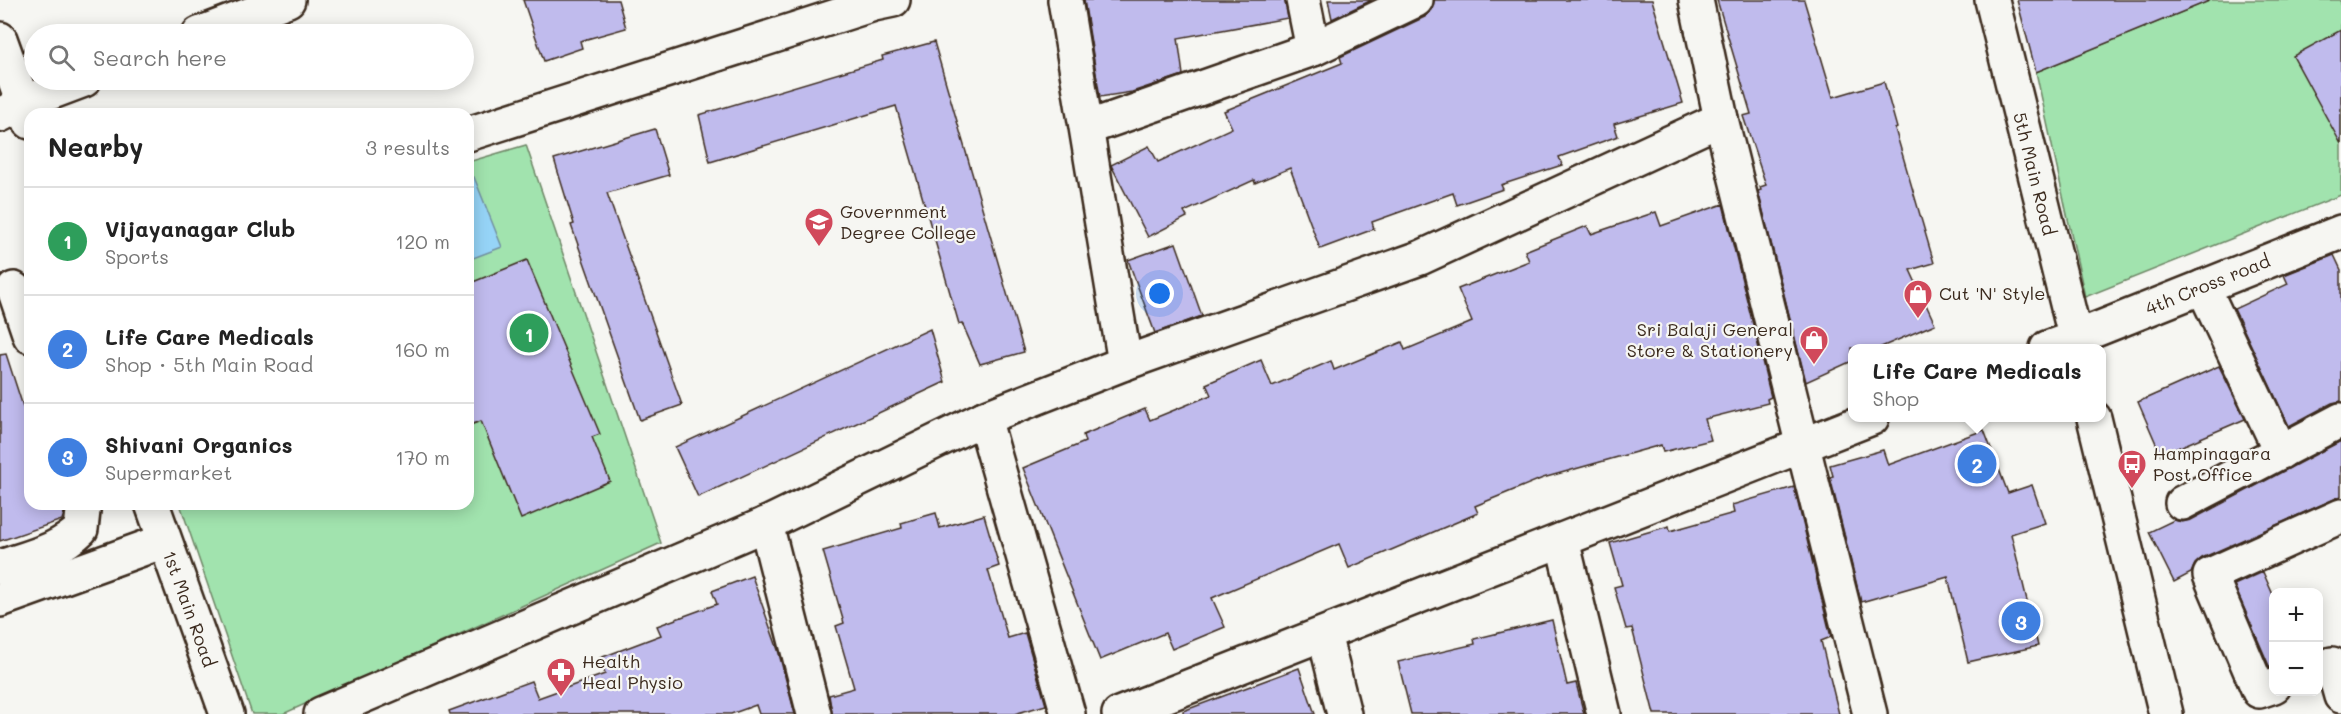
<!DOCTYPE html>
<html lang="en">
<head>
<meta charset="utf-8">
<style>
	body { margin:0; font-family:Mali,sans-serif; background:#f2f2f2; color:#222 }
	.controls { position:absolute; right:18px; bottom:18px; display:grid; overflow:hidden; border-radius:12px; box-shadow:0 3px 15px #0003 }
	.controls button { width:54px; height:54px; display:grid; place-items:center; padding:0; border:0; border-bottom:2px solid #e0e0e0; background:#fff; color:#222; font:30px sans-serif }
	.you { position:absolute; left:1160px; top:294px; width:21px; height:21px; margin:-15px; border:4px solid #fff; border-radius:50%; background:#1a73e8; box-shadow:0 0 0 9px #1a73e833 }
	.badge { display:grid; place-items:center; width:39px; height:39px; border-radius:50%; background:#0f766e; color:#fff; font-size:20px; font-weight:700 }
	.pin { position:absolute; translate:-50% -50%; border:3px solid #fff; box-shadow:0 2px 6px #0006 }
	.popup { position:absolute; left:1848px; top:344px; width:258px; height:78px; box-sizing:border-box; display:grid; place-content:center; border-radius:12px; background:#fff; filter:drop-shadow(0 2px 4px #0005); font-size:20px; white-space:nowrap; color:#767676 }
	.popup b { font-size:22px; color:#222 }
	.popup::after { content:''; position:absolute; left:50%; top:100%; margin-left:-12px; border:12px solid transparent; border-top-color:#fff }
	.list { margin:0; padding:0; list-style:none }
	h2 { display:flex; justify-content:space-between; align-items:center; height:78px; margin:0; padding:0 24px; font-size:26px }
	h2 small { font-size:20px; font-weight:400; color:#767676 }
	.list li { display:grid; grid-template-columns:39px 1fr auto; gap:18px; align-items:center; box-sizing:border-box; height:108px; padding:0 24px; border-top:2px solid #e0e0e0 }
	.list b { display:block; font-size:22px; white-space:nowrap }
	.list p { margin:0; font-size:20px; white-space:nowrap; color:#767676 }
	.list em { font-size:20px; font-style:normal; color:#767676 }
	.icon { flex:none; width:33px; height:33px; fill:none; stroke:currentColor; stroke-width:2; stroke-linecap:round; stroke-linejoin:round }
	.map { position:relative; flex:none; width:2341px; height:714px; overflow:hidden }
	.search { position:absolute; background:#fff; box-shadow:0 3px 15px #0003; left:24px; top:24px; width:450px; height:66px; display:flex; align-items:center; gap:15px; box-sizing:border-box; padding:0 21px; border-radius:33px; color:#767676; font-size:22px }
	.panel { position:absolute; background:#fff; box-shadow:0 3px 15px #0003; left:24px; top:108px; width:450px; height:402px; border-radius:18px }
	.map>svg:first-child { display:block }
	.green { fill:#a1e3ae; stroke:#6e8666; stroke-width:1.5 }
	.water { fill:#96d4f7; stroke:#7290a0; stroke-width:1.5 }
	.building { fill:#c0bbed; stroke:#3b2a1e; stroke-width:1.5 }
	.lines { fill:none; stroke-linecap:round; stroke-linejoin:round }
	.minor-casing { stroke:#3b2a1e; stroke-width:38 }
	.major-casing { stroke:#3b2a1e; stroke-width:38 }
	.minor { stroke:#f6f6f2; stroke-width:33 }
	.major { stroke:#f6f6f2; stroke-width:33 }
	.labels { text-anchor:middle; stroke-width:4.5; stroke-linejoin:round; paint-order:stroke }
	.street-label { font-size:18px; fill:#3b2a1e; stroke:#f6f6f2 }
	.poi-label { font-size:18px; fill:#3b2a1e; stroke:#f6f6f2; text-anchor:start }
</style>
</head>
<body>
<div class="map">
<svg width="2341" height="714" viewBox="0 0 2341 714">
	<rect width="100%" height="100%" fill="#f6f6f2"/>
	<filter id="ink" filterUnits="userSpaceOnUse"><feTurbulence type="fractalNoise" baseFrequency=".0167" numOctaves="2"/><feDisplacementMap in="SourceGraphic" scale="12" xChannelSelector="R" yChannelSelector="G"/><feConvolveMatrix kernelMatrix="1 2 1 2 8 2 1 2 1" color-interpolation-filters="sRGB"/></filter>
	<g filter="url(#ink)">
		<g class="green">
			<path d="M2211,0H2341V195L2085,297L2036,72Z"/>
			<path d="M526,145L661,543L283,714H252L180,504H468V162Z"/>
		</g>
		<path class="water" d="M474,177L502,247L468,260V179Z"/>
		<g class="building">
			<path d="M523,0H618L626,28L580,41L582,48L544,61Z"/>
			<path d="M1084,0H1285L1288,18L1178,38L1183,75L1132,92L1100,97Z"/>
			<path d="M1328,0H1372L1332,19Z"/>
			<path d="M1434,0H1652L1683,103L1614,124L1618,136L1559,157L1562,165L1501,185L1503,189L1457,205L1453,193L1372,222L1374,229L1320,249L1290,168L1255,183L1254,180L1184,212L1187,217L1148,237L1111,165L1149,146L1158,162L1232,128L1224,111L1342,63L1340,57L1425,17L1432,10Z"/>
			<path d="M1717,0H1804L1833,97L1884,82L1897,128L1895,129L1934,263L1910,270L1935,324L1879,348H1852V361L1806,382L1758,191L1761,190L1760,187L1766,185L1743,116L1751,114Z"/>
			<path d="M2017,0H2209V1L2036,72Z"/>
			<path d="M2341,30V144L2293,56Z"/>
			<path d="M934,42L1024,352L980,364L962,323L959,324L896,106L710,162L699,115L883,60L882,56Z"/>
			<path d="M655,129L669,175L607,193L682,405L640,420L571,225L574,224L554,159Z"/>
			<path d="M1723,204L1771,397L1767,399L1768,403L1705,419L1711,440L1663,452L1661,445L1543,478L1475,506L1478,513L1349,568L1339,544L1212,598L1225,627L1172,649L1165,633L1100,660L1023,468L1085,442L1083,435L1145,409L1150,420L1211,395L1206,384L1261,360L1272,386L1331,361L1334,370L1402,342L1405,350L1472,322L1458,289L1529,261L1525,251L1587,226L1591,234L1656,212L1661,226Z"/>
			<path d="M1176,243L1202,316L1155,333L1128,260Z"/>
			<path d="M2334,255L2341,270V401L2332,403L2289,426L2234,309L2288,284L2284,275Z"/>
			<path d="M527,260L600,434L592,437L610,481L521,519L481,421L468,426V284Z"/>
			<path d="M930,329L945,382L698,497L675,447Z"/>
			<path d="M6,354L30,428V504H63L64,513L62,520L0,541V355Z"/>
			<path d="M2219,366L2245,419L2161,455L2138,402Z"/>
			<path d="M1984,430L2008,493L2032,485L2045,523L2011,534L2038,646L1968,662L1948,577L1861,602L1830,477L1833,476L1830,465L1883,450L1888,465Z"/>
			<path d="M2341,441V496L2202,558L2195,564L2191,573L2174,582L2149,532L2174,520L2182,522L2191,520Z"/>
			<path d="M1794,487L1831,637L1821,641L1839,714H1654L1632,628L1626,629L1614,587L1622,585L1610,543L1669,526L1670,531L1734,513L1732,505Z"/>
			<path d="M936,513L940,528L984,515L999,566L988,570L1008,638L1025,633L1046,705L1014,714H832L829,695L854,688L836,626L844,623L823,551L902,528L901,523Z"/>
			<path d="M2263,572L2274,597V668H2270L2234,585Z"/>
			<path d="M752,576L778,650L795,714H759L756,705L731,714H450L449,711L531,681L538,698L605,674L600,658L661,635L657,626L717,604L712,591Z"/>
			<path d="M1552,620L1567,685L1576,683L1584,714H1411L1398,662L1475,644L1474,639Z"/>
			<path d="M1299,668L1315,714H1183V711Z"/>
		</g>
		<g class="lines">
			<g class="minor-casing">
				<g id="minor">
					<path d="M1065,0L1125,363"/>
					<path d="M1303,0L1313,49"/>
					<path d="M1696,0L1721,119L1870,714"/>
					<path d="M199,34L288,0"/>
					<path d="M0,39L30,122"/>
					<path d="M0,115L23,103L84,80"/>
					<path d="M1087,128L1313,49L1416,0"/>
					<path d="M468,134L874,4L893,0"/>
					<path d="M2203,287L2281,452"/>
					<path d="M14,289L30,336"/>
					<path d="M2047,348L2075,338"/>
					<path d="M984,418L1068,714"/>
					<path d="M2182,503L2341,420"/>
					<path d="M152,504L227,714"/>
					<path d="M766,524L814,714"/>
					<path d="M1562,540L1604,714"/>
					<path d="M0,567C29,557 59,551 81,529L83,511L81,504"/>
					<path d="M0,600L164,541"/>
					<path d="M1324,634L1344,714"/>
					<path d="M2332,664L2341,696"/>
					<path d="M2274,686L2259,691L2210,575L2341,516"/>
					<path d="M321,714L766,524L984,418L1125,363L1420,258L1721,119"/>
					<path d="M1119,714L1872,418"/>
				</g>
			</g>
			<g class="major-casing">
				<g id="major">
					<path d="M1992,0L2078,348"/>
					<path d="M2075,338L2341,232"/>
					<path d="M2094,418L2166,714"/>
				</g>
			</g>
			<use href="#minor" class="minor"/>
			<use href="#major" class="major"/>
		</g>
	</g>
	<defs>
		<g id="university-pin" transform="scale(1.5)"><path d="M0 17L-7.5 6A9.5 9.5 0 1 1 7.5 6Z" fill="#d1495b" stroke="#f6f6f2"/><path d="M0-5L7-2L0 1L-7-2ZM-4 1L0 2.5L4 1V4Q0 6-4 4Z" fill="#fff"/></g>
		<g id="shop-pin" transform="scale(1.5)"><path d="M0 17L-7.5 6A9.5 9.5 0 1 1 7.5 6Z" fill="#d1495b" stroke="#f6f6f2"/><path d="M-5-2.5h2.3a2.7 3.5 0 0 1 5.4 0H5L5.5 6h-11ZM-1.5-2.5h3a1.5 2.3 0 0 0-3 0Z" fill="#fff"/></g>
		<g id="bus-pin" transform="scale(1.5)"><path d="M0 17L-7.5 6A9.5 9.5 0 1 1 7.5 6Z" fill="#d1495b" stroke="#f6f6f2"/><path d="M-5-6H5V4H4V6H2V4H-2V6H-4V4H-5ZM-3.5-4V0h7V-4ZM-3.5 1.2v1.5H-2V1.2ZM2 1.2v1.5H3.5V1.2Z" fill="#fff"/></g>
		<g id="pharmacy-pin" transform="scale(1.5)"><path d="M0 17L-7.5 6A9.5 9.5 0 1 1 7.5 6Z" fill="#d1495b" stroke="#f6f6f2"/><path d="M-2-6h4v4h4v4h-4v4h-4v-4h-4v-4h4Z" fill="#fff"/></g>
	</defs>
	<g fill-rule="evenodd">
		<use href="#university-pin" x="819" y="222"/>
		<use href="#shop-pin" x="1918" y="294"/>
		<use href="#shop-pin" x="1814" y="340"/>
		<use href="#bus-pin" x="2132" y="464"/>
		<use href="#pharmacy-pin" x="561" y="672"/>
	</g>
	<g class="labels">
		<g class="street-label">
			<text transform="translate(2034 174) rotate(76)" y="6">5th Main Road</text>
			<text transform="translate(2208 285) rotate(-22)" y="6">4th Cross road</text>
			<text transform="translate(189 609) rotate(70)" y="6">1st Main Road</text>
		</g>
		<g class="poi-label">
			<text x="840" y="218">Government<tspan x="840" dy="21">Degree College</tspan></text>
			<text x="1939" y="300">Cut 'N' Style</text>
			<text x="1793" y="336" text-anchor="end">Sri Balaji General<tspan x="1793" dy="21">Store &amp; Stationery</tspan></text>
			<text x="2153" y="460">Hampinagara<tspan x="2153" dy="21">Post Office</tspan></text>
			<text x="582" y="668">Health<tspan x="582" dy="21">Heal Physio</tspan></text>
		</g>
	</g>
</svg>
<div class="controls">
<button>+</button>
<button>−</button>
</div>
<div class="you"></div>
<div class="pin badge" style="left:529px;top:333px;background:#2e9e5b">1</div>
<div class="pin badge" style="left:1977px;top:464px;background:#3f7fe0">2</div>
<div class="popup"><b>Life Care Medicals</b>Shop</div>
<div class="pin badge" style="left:2021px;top:621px;background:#3f7fe0">3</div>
<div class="search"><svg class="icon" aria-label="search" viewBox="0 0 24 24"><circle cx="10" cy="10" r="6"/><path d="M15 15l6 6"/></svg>Search here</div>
<section class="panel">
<h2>Nearby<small>3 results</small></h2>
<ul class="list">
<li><span class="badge" style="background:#2e9e5b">1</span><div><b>Vijayanagar Club</b><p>Sports</p></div><em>120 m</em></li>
<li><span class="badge" style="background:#3f7fe0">2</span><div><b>Life Care Medicals</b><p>Shop · 5th Main Road</p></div><em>160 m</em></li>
<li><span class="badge" style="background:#3f7fe0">3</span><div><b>Shivani Organics</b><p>Supermarket</p></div><em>170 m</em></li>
</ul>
</section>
</div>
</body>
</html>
